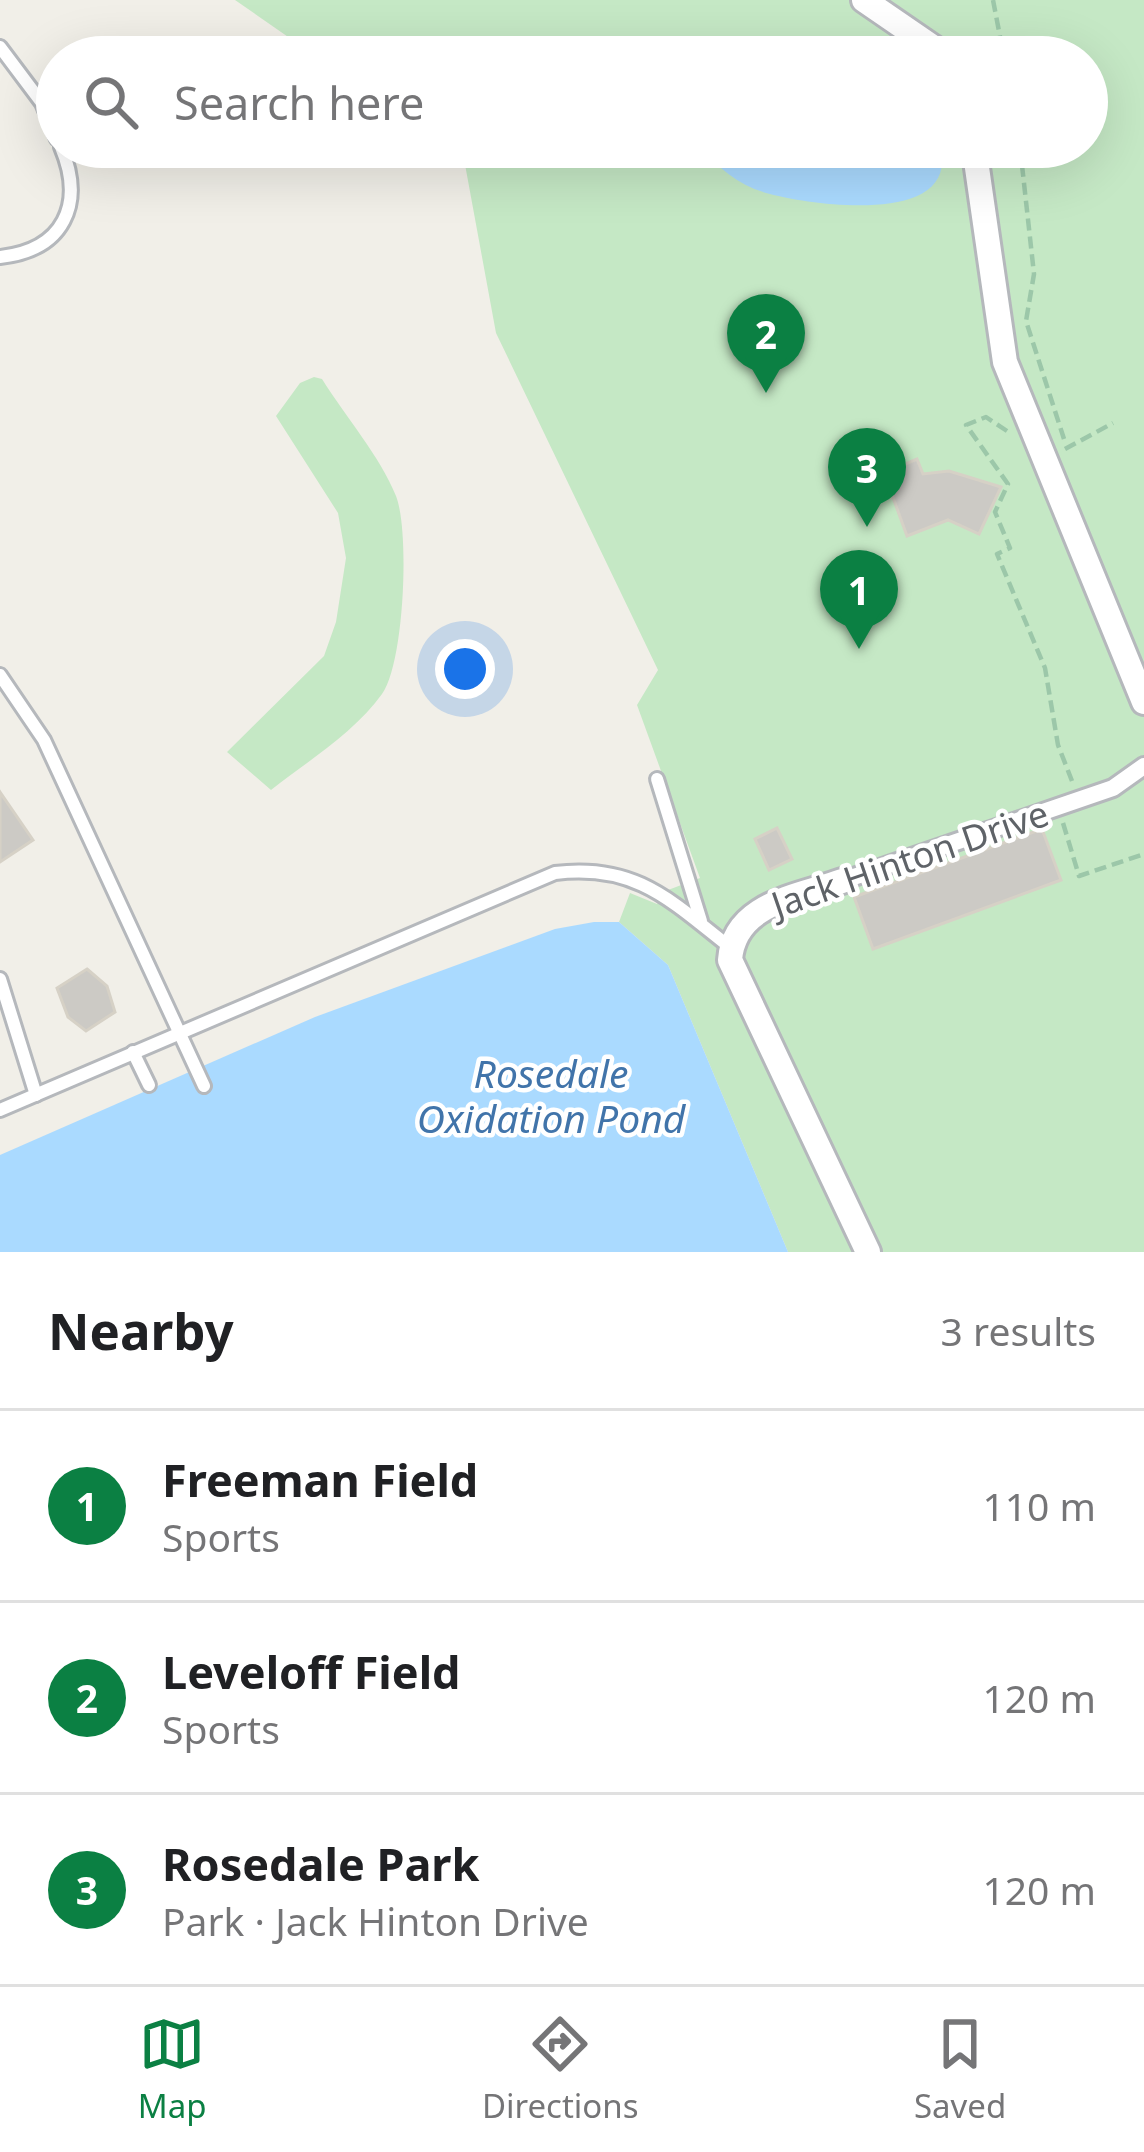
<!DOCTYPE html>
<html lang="en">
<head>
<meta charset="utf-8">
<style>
	body { margin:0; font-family:"Noto Sans",sans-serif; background:#f2f2f2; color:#202124 }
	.you { position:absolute; left:465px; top:669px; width:42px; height:42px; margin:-30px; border:9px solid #fff; border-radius:50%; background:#1a73e8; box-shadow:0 0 0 18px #1a73e833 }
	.badge { display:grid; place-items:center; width:78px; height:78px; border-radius:50%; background:#0b8043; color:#fff; font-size:39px; font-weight:700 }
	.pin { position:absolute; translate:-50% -99px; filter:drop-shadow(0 3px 6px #0008) }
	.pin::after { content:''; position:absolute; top:63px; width:42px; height:36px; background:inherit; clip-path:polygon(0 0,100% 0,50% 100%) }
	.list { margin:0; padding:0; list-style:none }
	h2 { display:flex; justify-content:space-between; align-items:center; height:156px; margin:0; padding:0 48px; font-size:51px }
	h2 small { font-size:39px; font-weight:400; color:#757577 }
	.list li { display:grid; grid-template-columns:78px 1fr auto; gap:36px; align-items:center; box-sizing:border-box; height:192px; padding:0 48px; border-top:3px solid #e0e0e0 }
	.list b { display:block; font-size:45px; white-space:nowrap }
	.list p { margin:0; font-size:39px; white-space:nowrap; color:#757577 }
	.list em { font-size:39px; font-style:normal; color:#757577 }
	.icon { flex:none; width:66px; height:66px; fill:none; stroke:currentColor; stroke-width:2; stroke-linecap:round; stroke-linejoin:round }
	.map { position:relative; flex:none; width:1144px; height:1252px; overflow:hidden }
	.search { position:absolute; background:#fff; box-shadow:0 12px 48px #0002; left:36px; right:36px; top:36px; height:132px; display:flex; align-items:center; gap:30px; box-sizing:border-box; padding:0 42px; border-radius:66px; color:#757577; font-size:45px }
	.sheet { height:732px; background:#fff }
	nav { display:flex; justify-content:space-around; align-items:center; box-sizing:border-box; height:168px; border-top:3px solid #e0e0e0; background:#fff; font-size:33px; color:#757577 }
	nav a { display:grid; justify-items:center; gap:6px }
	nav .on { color:#0b8043 }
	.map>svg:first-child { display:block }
	.green { fill:#c5e8c5 }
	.water { fill:#aadaff }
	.building { fill:#cccac5; stroke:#d6d1c6; stroke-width:3 }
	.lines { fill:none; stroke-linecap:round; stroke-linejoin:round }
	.service-casing { stroke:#b5b8bc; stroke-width:18 }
	.pedestrian-casing { stroke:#b5b8bc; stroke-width:22 }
	.minor-casing { stroke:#b5b8bc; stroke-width:30 }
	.path { stroke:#9cc7a9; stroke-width:4.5; stroke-dasharray:12 6; stroke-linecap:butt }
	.service { stroke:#fff; stroke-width:12 }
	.pedestrian { stroke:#fff; stroke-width:16 }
	.minor { stroke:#fff; stroke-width:24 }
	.labels { text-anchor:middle; stroke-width:9; stroke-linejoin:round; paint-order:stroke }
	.street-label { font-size:36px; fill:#5f6368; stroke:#fff }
	.water-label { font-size:39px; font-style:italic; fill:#4174aa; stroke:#fff }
</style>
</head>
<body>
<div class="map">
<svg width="1144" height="1252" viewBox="0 0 1144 1252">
	<rect width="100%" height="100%" fill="#f1efe8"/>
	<g class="green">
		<path d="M235,0H1144V1252H788L668,965L619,922L630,893L657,904L668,890L700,878L637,705L658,670L496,333L464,159L448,147H1087V57H317Z"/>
		<path d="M314,377L322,379C345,416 380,456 396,496C410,532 404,664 382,694C355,732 308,761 271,790L227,752L324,656L336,622L346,558L338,513L276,416L300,383Z"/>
	</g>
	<g class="water">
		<path d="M700,147H940C961,227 811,205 770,194C741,187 718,168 700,147Z"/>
		<path d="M594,922H619L668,965L788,1252H0V1155L315,1017L555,929Z"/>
	</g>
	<g class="building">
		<path d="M917,459L923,474L949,471L1001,487L979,534L948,520L907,536L884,473Z"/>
		<path d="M0,792L33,840L0,862Z"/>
		<path d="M777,828L792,859L769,870L755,839Z"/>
		<path d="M1042,829L1061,880L873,949L854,897Z"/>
		<path d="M87,969L107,986L115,1012L86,1031L68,1017L57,988Z"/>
	</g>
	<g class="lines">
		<g class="service-casing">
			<g id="service">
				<path d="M0,47L42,103L57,139"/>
				<path d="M0,257C64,250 85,204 61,147"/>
				<path d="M0,675L44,740L204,1086"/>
				<path d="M657,779L701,921"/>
				<path d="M0,979L36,1095"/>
				<path d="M133,1052L149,1085"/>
				<path d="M0,1110L555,873C636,863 671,901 731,948"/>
			</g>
		</g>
		<g class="pedestrian-casing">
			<path id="pedestrian" d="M842,881L1113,788L1144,766"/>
		</g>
		<g class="minor-casing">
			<g id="minor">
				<path d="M864,0L947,57"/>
				<path d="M974,147L1005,362L1144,702"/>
				<path d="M842,881C798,897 734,903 730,960L868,1252"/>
			</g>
		</g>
		<g class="path">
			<path d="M993,0L1004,57"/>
			<path d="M1020,147L1034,274L1026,321L1064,439"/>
			<path d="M1007,431L986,417L966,425L1008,484L995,512L1010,548L997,554L1045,668L1058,745L1072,781"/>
			<path d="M1065,449L1113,423"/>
			<path d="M1063,823L1079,876L1144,854"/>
		</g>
		<use href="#service" class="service"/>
		<use href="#pedestrian" class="pedestrian"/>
		<use href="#minor" class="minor"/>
	</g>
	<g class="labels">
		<g class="street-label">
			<text transform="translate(910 859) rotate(-19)" y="13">Jack Hinton Drive</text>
		</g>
		<g class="water-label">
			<text x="551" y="1088">Rosedale<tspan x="551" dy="45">Oxidation Pond</tspan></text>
		</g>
	</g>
</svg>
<div class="you"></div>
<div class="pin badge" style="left:859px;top:649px">1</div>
<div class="pin badge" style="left:766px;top:393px">2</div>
<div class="pin badge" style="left:867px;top:527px">3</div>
<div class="search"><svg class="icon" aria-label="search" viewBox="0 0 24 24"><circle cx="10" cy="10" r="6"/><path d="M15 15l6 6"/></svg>Search here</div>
</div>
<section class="sheet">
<h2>Nearby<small>3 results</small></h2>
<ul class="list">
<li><span class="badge">1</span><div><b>Freeman Field</b><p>Sports</p></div><em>110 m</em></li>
<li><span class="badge">2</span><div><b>Leveloff Field</b><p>Sports</p></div><em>120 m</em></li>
<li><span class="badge">3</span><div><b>Rosedale Park</b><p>Park · Jack Hinton Drive</p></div><em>120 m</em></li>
</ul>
</section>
<nav>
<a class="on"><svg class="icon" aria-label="map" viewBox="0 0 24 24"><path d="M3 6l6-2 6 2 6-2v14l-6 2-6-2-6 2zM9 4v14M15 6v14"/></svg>Map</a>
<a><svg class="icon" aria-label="directions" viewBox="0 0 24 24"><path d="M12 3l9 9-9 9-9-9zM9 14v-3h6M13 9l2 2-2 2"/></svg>Directions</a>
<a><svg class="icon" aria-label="saved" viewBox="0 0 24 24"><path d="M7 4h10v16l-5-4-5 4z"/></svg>Saved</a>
</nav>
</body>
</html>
